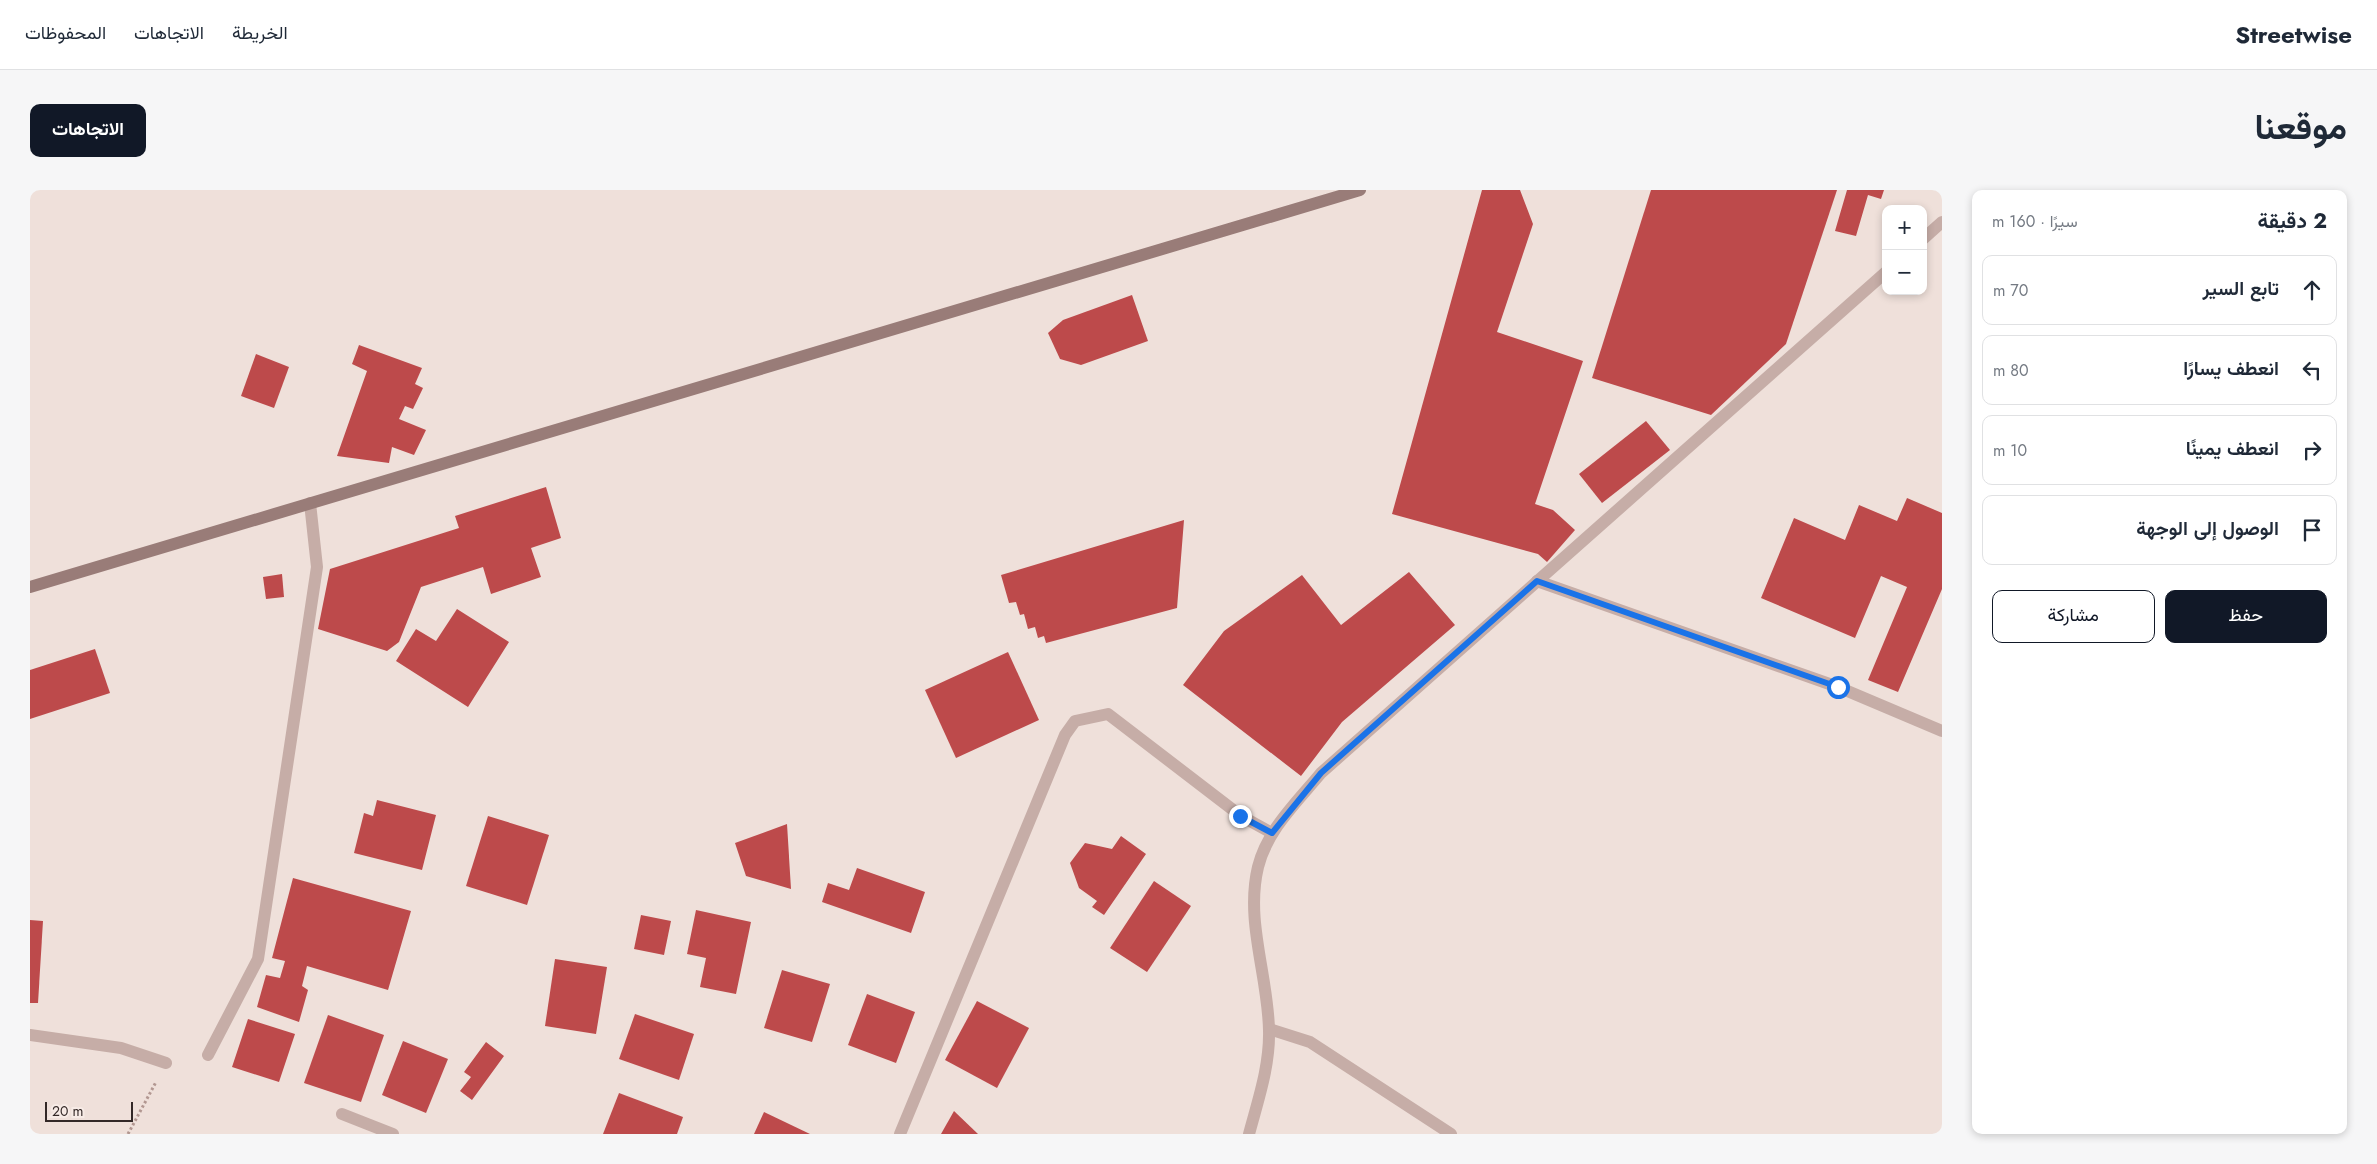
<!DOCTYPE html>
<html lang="ar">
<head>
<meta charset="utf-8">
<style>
	body { margin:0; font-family:Jost,Vazirmatn,sans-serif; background:#f6f6f7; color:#1f2937; direction:rtl }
	.controls { position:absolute; right:15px; top:15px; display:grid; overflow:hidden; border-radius:10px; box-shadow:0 2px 8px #0003 }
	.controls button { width:45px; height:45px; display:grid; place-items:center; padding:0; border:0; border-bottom:1px solid #e0e1e3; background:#fff; color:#1f2937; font:25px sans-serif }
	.scale { position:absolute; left:15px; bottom:12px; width:88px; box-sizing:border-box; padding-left:5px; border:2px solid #332827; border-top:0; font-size:14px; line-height:18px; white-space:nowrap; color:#332827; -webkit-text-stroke:4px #f7ebe6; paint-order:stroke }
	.stop { position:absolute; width:15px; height:15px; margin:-11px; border:4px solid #1a73e8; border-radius:50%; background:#fff }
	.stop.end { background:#1a73e8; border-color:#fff; box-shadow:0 1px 5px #0008 }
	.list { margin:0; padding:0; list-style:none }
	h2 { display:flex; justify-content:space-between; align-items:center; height:65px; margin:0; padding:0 20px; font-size:21px }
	h2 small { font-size:16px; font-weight:400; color:#747a83 }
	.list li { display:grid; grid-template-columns:32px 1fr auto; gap:15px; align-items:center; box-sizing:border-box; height:70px; margin:0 10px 10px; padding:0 10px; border:1px solid #e0e1e3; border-radius:10px }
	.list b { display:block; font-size:19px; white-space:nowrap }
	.list em { font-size:16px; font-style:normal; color:#747a83 }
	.actions { display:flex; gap:10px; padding:15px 20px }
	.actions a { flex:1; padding:11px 0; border:1px solid #111827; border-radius:10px; text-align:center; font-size:18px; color:#111827 }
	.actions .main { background:#111827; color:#fff }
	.icon { flex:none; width:28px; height:28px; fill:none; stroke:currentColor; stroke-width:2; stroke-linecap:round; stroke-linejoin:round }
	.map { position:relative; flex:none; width:1912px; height:944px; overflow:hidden; direction:ltr; border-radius:10px }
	header { display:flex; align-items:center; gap:30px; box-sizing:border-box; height:70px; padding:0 25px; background:#fff; border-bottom:1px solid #e0e1e3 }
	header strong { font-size:24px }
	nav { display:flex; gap:28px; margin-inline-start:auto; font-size:18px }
	.intro { display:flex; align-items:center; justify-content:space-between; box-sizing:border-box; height:120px; padding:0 30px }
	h1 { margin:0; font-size:35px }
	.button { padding:12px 22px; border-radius:10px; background:#111827; color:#fff; font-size:18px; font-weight:700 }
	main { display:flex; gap:30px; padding:0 30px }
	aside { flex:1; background:#fff; border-radius:10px; box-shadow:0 2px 8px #0003 }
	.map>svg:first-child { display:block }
	.building { fill:#bd4a4b }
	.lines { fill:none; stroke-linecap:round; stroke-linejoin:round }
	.path { stroke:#b29791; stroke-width:3; stroke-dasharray:2.5 2.5; stroke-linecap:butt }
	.service { stroke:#c6ada7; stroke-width:12 }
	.minor { stroke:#c6ada7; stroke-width:12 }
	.secondary { stroke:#997c78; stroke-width:12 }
	.route { stroke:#1a73e8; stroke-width:6 }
</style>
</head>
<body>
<header>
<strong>Streetwise</strong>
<nav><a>الخريطة</a><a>الاتجاهات</a><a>المحفوظات</a></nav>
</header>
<div class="intro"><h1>موقعنا</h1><a class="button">الاتجاهات</a></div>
<main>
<aside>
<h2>2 دقيقة<small>سيرًا · 160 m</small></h2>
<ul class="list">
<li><svg class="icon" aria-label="ahead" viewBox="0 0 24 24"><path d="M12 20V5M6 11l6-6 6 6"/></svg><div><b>تابع السير</b></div><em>70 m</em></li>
<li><svg class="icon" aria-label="left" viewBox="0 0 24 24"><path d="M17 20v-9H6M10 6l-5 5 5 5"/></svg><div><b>انعطف يسارًا</b></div><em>80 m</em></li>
<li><svg class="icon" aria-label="right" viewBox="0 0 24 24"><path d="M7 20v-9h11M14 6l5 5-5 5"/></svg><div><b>انعطف يمينًا</b></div><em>10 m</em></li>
<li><svg class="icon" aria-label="arrive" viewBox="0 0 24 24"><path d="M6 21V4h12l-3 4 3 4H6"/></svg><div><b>الوصول إلى الوجهة</b></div></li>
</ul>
<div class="actions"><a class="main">حفظ</a><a>مشاركة</a></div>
</aside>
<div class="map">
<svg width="1912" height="944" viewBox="0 0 1912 944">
	<rect width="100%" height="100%" fill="#efe0da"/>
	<g class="building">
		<path d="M1452,0H1490L1503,34L1467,142L1553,171L1505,314L1523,320L1545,340L1517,372L1508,364L1362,324Z"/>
		<path d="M1621,0H1807L1756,154L1681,225L1562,188Z"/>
		<path d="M1817,0H1854L1851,9L1838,5L1826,46L1805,41Z"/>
		<path d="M1102,105L1118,151L1051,175L1030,169L1018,143L1033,130Z"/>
		<path d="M329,155L392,178L385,194L393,198L383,219L375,216L369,229L396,240L384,265L362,257L359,273L307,266L337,181L322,174Z"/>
		<path d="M226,164L259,177L244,218L211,206Z"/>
		<path d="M1616,231L1640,260L1572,313L1549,284Z"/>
		<path d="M516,297L531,348L501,358L511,387L461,404L453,377L391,397L369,452L357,461L288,439L300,379L429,338L425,326Z"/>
		<path d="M1877,308L1912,323V399L1868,502L1838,490L1877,397L1851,386L1825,448L1731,408L1764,328L1815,350L1829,315L1867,331Z"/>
		<path d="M1154,330L1147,418L1016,453L1014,446L1008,448L1005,437L998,439L994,424L990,425L986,412L979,413L971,385Z"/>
		<path d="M1379,382L1425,435L1312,532L1271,586L1153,495L1194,441L1272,385L1311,435Z"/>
		<path d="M252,384L254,407L236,409L233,387Z"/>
		<path d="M427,419L479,452L438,517L366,471L386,439L406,451Z"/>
		<path d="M65,459L80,503L0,529V480Z"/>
		<path d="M978,462L1009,530L926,568L895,500Z"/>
		<path d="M347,610L406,625L392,680L324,663L334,623L343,626Z"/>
		<path d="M458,626L519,645L497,715L436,696Z"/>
		<path d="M757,634L761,699L716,686L705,653Z"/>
		<path d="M1091,646L1116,664L1074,725L1062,717L1067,711L1049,698L1040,673L1055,653L1082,659Z"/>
		<path d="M827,678L895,702L881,743L792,712L798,693L819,700Z"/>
		<path d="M263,688L381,721L358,800L277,776L272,796L278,800L269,832L227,817L236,785L250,788L255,771L242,768Z"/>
		<path d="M1124,691L1161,716L1117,782L1080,758Z"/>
		<path d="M666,720L721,732L706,804L670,797L676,768L657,764Z"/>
		<path d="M611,725L641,731L634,765L604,759Z"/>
		<path d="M0,730L13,731L8,813H0Z"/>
		<path d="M525,769L577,777L566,844L515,836Z"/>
		<path d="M752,780L800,794L782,852L734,838Z"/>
		<path d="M837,804L885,822L866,873L818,855Z"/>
		<path d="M947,811L999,838L967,898L915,870Z"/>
		<path d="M605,824L664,844L649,890L589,869Z"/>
		<path d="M298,825L354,845L331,912L274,893Z"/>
		<path d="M218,829L265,844L249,892L202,877Z"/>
		<path d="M373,851L418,869L396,923L352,905Z"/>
		<path d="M456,852L474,866L442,910L430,901L441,887L434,882Z"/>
		<path d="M589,903L653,927L647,944H573Z"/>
		<path d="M924,921L948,944H911Z"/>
		<path d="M734,922L780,944H724Z"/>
	</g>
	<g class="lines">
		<path class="path" d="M98,944L126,892"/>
		<g class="service">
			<path d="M1507,391L1808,497L1912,541"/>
			<path d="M0,845L91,858L136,873"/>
			<path d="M178,865L228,769L287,377L280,313"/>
			<path d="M312,924L363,944"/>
		</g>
		<g class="minor">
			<path d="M1893,49L1912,32"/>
			<path d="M1239,839L1280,852L1421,944"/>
			<path d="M870,944L1035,545L1045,531L1078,524L1211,626L1242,643"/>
			<path d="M1219,944C1228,910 1240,876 1239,840C1238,785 1215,731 1228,677C1237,640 1267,612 1291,583L1856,82"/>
		</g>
		<path class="secondary" d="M0,397L1330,0"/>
	</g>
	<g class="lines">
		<path class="route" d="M1210,626L1242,643L1291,583L1507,391L1808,497"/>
	</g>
</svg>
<div class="controls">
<button>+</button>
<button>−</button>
</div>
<div class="scale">20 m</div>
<div class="stop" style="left:1808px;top:497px"></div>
<div class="stop end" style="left:1210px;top:626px"></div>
</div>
</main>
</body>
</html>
